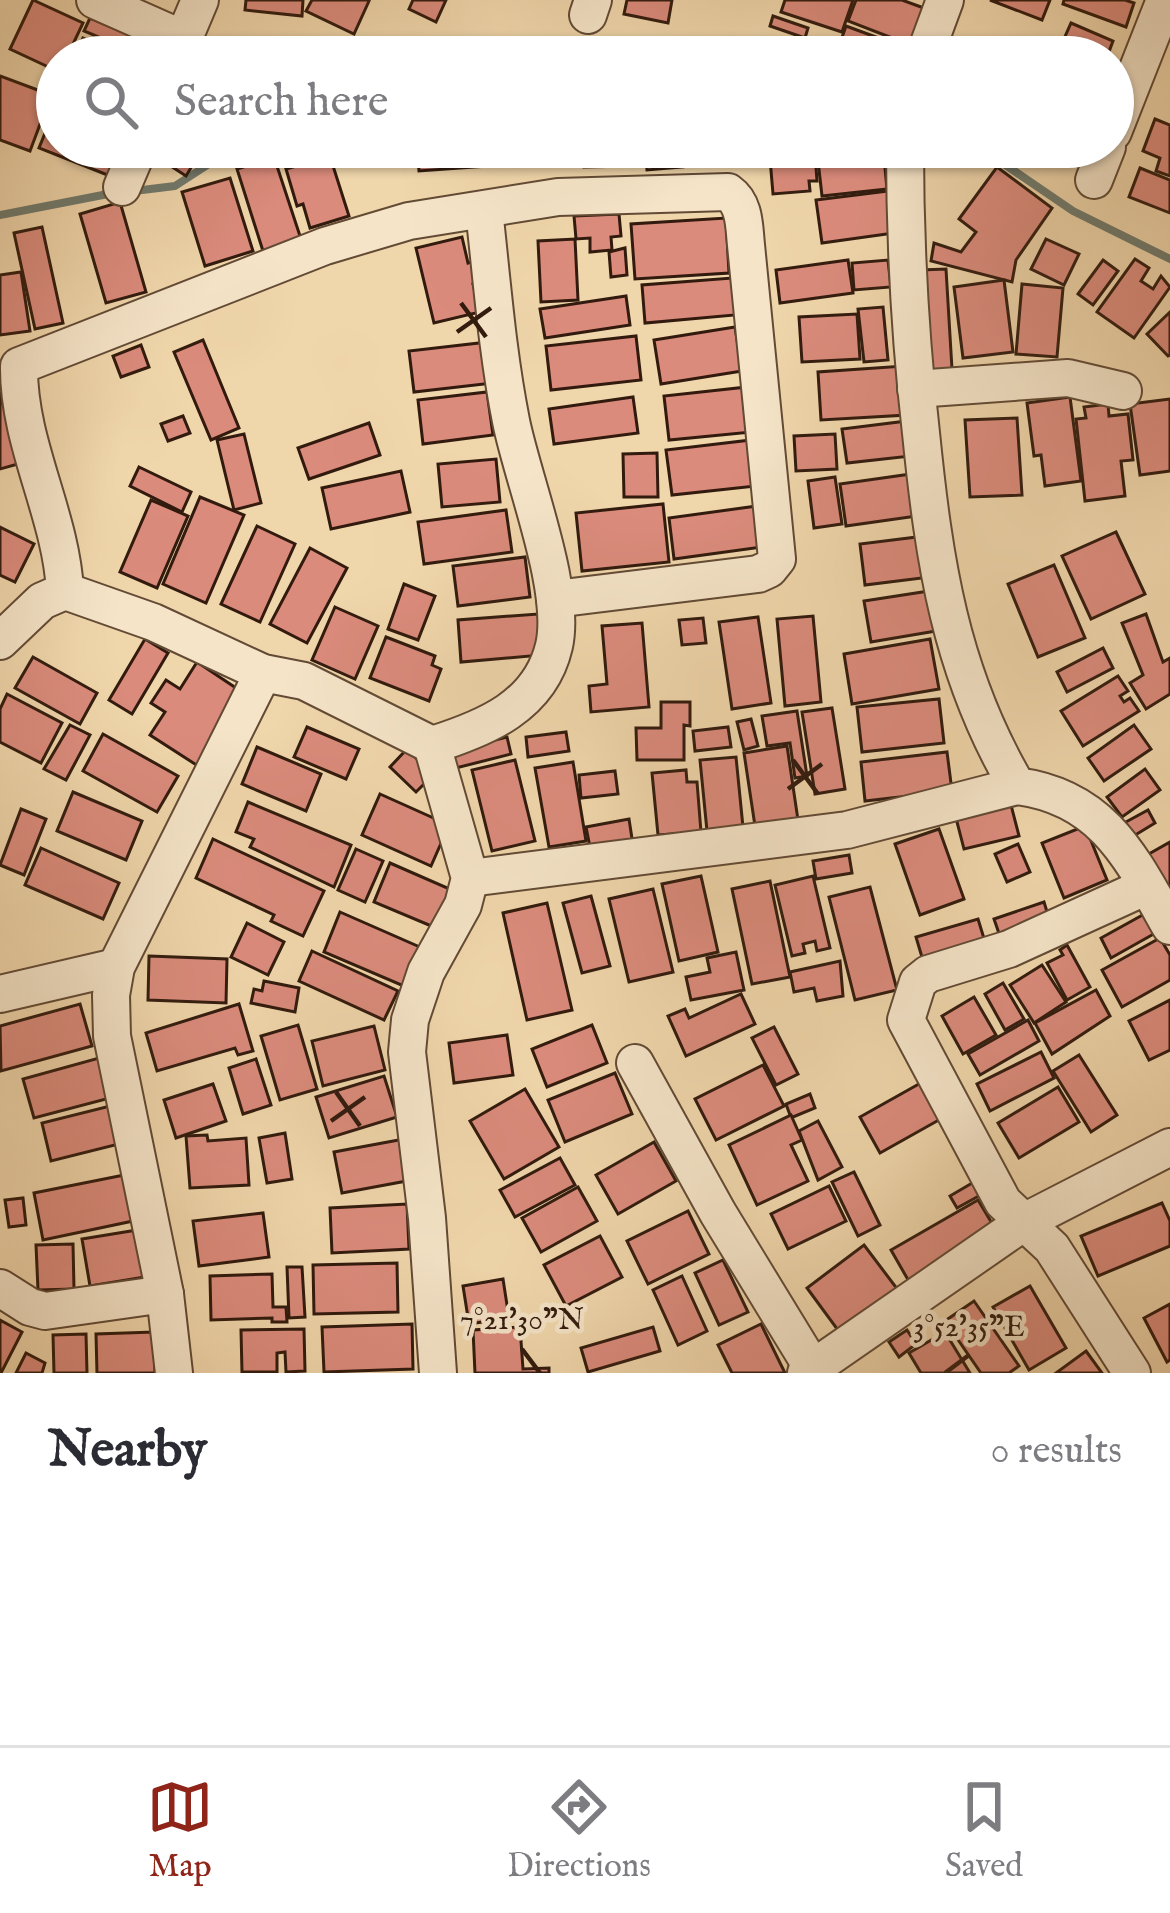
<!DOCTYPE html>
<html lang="en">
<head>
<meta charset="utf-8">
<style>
	body { margin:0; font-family:"IM FELL English",serif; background:#f2f2f3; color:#2b2b33 }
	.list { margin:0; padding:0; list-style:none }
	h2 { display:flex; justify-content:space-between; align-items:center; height:156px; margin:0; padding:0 48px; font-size:51px }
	h2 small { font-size:39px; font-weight:400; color:#7c7c81 }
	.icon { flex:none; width:66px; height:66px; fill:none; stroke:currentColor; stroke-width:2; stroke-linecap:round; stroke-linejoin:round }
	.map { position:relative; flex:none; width:1170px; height:1373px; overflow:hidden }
	.search { position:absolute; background:#fff; box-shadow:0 3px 9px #0004; left:36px; right:36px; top:36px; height:132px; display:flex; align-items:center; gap:30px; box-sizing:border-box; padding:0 42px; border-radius:66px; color:#7c7c81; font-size:45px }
	.sheet { height:372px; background:#fff }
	nav { display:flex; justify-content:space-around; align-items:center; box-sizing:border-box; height:168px; border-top:3px solid #e1e1e2; background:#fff; font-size:33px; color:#7c7c81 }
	nav a { display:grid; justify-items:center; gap:6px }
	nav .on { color:#8f2418 }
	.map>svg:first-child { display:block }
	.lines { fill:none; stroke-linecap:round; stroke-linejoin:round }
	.stream { stroke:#707a6d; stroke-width:8 }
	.building { fill:#db8b7c; stroke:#321b0e; stroke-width:3 }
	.minor-casing { stroke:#624a35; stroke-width:40 }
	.minor { stroke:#f5e4c8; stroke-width:36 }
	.ticks { fill:none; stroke:#321b0e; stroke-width:4.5 }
	.ticks-label { font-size:30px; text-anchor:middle; fill:#321b0e; stroke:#f5e4c8; stroke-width:9; stroke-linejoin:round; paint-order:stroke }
</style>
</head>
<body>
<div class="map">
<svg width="1170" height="1373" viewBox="0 0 1170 1373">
	<rect width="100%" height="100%" fill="#f0d6ab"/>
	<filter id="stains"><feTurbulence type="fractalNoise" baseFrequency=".00167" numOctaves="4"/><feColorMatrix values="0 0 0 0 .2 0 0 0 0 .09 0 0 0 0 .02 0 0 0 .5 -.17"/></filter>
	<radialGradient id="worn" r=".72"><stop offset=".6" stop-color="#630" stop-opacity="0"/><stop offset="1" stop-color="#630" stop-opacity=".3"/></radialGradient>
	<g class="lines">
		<g class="stream">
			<path d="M482,57L564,41L784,44L816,57"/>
			<path d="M979,147L1073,211L1170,259"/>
			<path d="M134,191L175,186L235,147"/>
			<path d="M0,215L113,193"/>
		</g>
	</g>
	<g class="building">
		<path d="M33,0L83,23L67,57H57V71L10,49Z"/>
		<path d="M246,0H303L302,16L245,10Z"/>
		<path d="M312,0H367L369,1L354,34L306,11Z"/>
		<path d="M413,0H446L436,22L409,9Z"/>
		<path d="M627,0H672L668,23L624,14Z"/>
		<path d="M785,0H853L842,32L781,12Z"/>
		<path d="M856,0H902L932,11L918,48L848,21Z"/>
		<path d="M990,0H1050L1042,20Z"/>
		<path d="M1064,0H1125L1134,3L1126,27L1063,4Z"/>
		<path d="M773,16L808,28L805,38L770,26Z"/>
		<path d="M90,18L144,41L139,54L84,31Z"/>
		<path d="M1071,23L1113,41L1107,57H1082L1060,48Z"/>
		<path d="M846,26L911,50L909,57H860L838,49Z"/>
		<path d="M83,38L124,57H75Z"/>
		<path d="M976,38L1033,55V57H970Z"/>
		<path d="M0,76L51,95L30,151L0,140Z"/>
		<path d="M54,111L57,112V147H122L110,176L39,148Z"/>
		<path d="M1155,119L1170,125V176L1156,171L1160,158L1143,151Z"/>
		<path d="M168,147H202L203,148L186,176L160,159Z"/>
		<path d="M287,147H327L349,216L310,228L303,204L297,206L286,169L293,167Z"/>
		<path d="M417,147H500L501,165L419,171Z"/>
		<path d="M536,147H566L567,164L537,166Z"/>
		<path d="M590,147H630V166L584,167L583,148Z"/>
		<path d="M645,147H681L683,167L647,170Z"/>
		<path d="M685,147H721L722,158L686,161Z"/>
		<path d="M769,147H801L802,155L815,154L817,181H809L810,191L773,194Z"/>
		<path d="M858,147H883L887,189L822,196L817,152Z"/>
		<path d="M274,157L301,239L263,251L237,169Z"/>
		<path d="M997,167L1052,208L1016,260L1012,282L931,261L934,243L961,252L976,232L959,219Z"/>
		<path d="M1140,168L1170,180V213L1129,197Z"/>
		<path d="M230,178L253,251L205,266L182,192Z"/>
		<path d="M888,191L894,233L822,243L816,200Z"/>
		<path d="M120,202L146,292L106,303L80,214Z"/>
		<path d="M619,214L621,236L611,237L612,250L590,252V238L576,239L574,216Z"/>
		<path d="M726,218L729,273L635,279L631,224Z"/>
		<path d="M42,227L63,323L35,329L14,233Z"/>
		<path d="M462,237L468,263L474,261L479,282L473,284L480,312L434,323L416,248Z"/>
		<path d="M575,239L578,300L541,302L538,241Z"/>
		<path d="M1046,239L1079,254L1064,285L1031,269Z"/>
		<path d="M625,248L627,275L611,277L609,252Z"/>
		<path d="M1135,259L1149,268L1141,281L1153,289L1161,276L1170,287L1134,338L1097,312Z"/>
		<path d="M848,260L853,293L780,303L776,270Z"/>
		<path d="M888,260L891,287L854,290L852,263Z"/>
		<path d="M1103,260L1118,271L1093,305L1078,294Z"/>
		<path d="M946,269L952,369L926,370L921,270Z"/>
		<path d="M21,272L30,331L0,335V275Z"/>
		<path d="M732,278L735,315L645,323L642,285Z"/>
		<path d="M1004,280L1013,352L963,358L954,287Z"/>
		<path d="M1022,284L1063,288L1057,357L1016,354Z"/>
		<path d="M626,296L630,325L545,338L540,309Z"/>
		<path d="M883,307L888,360L864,362L858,309Z"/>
		<path d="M1170,312V355L1168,356L1147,334Z"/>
		<path d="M857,314L860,359L802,362L799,317Z"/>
		<path d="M735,327L742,371L661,384L654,340Z"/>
		<path d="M636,336L641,380L551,390L546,346Z"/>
		<path d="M203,340L239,428L211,440L174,352Z"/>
		<path d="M488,342L493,383L414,392L409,351Z"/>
		<path d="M141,345L149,367L121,377L113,356Z"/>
		<path d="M904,366L907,415L821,420L818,372Z"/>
		<path d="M747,387L752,432L669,440L664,396Z"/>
		<path d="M0,392L18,464L0,469Z"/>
		<path d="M487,392L493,435L423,444L418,400Z"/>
		<path d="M633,397L638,433L554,444L549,409Z"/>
		<path d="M1070,397L1081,481L1045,486L1041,455L1034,456L1027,403Z"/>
		<path d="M1170,399V471L1140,475L1130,404Z"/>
		<path d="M1108,404L1109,416L1128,414L1133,460L1121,461L1125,496L1085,501L1076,419L1086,418L1084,407Z"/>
		<path d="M183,416L190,433L168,441L161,424Z"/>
		<path d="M1017,418L1022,495L970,497L965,420Z"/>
		<path d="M907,421L911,456L847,463L842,429Z"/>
		<path d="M369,423L380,455L309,479L298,448Z"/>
		<path d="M244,434L261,503L234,510L217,440Z"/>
		<path d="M835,434L837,469L796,471L794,436Z"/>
		<path d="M751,440L756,486L672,495L666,450Z"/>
		<path d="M657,453L658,497H624L623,454Z"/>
		<path d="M496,459L500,502L442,507L438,464Z"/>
		<path d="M139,467L191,492L182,512L130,486Z"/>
		<path d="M401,471L410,512L331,529L322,488Z"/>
		<path d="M918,473L924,515L846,526L840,484Z"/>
		<path d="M835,477L842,524L814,528L808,481Z"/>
		<path d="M200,497L244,515L206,603L163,584Z"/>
		<path d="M151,500L188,516L157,588L120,572Z"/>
		<path d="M663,504L669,562L582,571L576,513Z"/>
		<path d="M757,506L762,547L674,559L669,518Z"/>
		<path d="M506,510L512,552L424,564L418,522Z"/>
		<path d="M257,526L295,544L260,622L221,604Z"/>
		<path d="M0,527L34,544L15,582L0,575Z"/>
		<path d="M1116,532L1145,594L1091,619L1062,556Z"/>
		<path d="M917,537L922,578L865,585L860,544Z"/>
		<path d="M310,548L347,568L307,643L270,624Z"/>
		<path d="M525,557L530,597L458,606L453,566Z"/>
		<path d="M1054,565L1085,638L1038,657L1008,584Z"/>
		<path d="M404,584L435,596L418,640L388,629Z"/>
		<path d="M929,591L936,631L871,642L864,601Z"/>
		<path d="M335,607L378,626L355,679L312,660Z"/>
		<path d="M538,614L542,655L461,662L458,620Z"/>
		<path d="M1146,614L1163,662L1170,658V694L1146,709L1130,683L1143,675L1122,623Z"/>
		<path d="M813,616L821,702L785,706L777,619Z"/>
		<path d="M758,617L771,703L732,709L719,622Z"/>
		<path d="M703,618L706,643L682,645L679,620Z"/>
		<path d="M642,623L649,707L591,712L589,686L607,684L602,626Z"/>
		<path d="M386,637L435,656L432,665L441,669L429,701L370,678Z"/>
		<path d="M145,639L168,653L132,714L109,700Z"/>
		<path d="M930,639L939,689L852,704L844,654Z"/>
		<path d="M1103,648L1113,668L1067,692L1057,672Z"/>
		<path d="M33,657L97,693L80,724L15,688Z"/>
		<path d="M197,662L245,694L198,766L150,735L165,712L151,703L166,680L180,689Z"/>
		<path d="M1118,676L1128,691L1120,696L1124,702L1130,698L1139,711L1083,746L1061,711Z"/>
		<path d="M7,694L62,723L41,763L0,742V709Z"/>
		<path d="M939,699L944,743L862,752L857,707Z"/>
		<path d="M661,702H690V726L684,725V760H637L636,728H661Z"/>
		<path d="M832,708L845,789L815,794L802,712Z"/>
		<path d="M797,711L807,776L795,778L790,743L767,746L762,716Z"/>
		<path d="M751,719L758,746L744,750L737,722Z"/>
		<path d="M70,725L90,735L66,780L44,769Z"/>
		<path d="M1134,725L1151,749L1104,781L1088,758Z"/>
		<path d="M307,727L359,749L346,779L294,757Z"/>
		<path d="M728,727L731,747L695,751L693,731Z"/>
		<path d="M566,732L569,751L528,757L526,737Z"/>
		<path d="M103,734L178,776L157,812L83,771Z"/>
		<path d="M507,737L511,754L456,768L452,751Z"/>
		<path d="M787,746L798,820L755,826L744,753Z"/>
		<path d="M257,747L321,774L306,811L242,784Z"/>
		<path d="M407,749L433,775L416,792L390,767Z"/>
		<path d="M947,752L952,791L865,801L861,762Z"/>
		<path d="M736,757L743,827L707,831L700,760Z"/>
		<path d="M515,760L535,841L492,851L472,770Z"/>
		<path d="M573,762L586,841L549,847L535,768Z"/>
		<path d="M1145,769L1160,790L1122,817L1107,797Z"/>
		<path d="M686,770L687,782H697L701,832L658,835L652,773Z"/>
		<path d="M615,771L618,794L581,798L579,775Z"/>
		<path d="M73,792L142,821L126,860L57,831Z"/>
		<path d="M380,794L449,825L431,866L362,835Z"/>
		<path d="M248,802L351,845L334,887L250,847L254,839L236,832Z"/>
		<path d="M1011,805L1019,836L964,849L956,818Z"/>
		<path d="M21,809L46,819L24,875L0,865Z"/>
		<path d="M1148,810L1155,823L1132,837L1124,823Z"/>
		<path d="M629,819L633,845L591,852L586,827Z"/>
		<path d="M1085,826L1107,880L1064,898L1042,843Z"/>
		<path d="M939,829L964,899L920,915L895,844Z"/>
		<path d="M213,839L324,891L303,936L271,921L274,915L196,878Z"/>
		<path d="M1170,842V893L1147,855Z"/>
		<path d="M1018,844L1030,872L1007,882L995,854Z"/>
		<path d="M41,848L119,883L103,919L25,885Z"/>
		<path d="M356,849L383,861L365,902L338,890Z"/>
		<path d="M849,855L852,873L816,879L813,861Z"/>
		<path d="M390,863L452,890L436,928L374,902Z"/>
		<path d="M701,876L718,952L679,961L662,884Z"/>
		<path d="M813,876L830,948L817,951L815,941L803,944L805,953L792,956L775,885Z"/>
		<path d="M770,881L790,977L752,984L732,889Z"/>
		<path d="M870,887L897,990L855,1000L829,897Z"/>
		<path d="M653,889L673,972L629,982L609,899Z"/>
		<path d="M591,896L610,966L582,973L563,903Z"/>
		<path d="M1044,902L1052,928L1003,945L994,919Z"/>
		<path d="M547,903L572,1010L527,1020L503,913Z"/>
		<path d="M340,912L422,948L406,987L324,952Z"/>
		<path d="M1148,912L1159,931L1111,958L1101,938Z"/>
		<path d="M978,919L986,945L924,964L916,937Z"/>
		<path d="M247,923L284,942L268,975L231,957Z"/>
		<path d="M1160,938L1170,955V980L1122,1007L1102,970Z"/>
		<path d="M1067,945L1090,987L1067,1000L1047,963L1063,955L1060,950Z"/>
		<path d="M312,951L398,991L384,1020L299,981Z"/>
		<path d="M736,952L744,990L691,1000L686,977L710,972L707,958Z"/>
		<path d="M149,956L227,959L226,1003L148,1000Z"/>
		<path d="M840,961L843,996L817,1001L814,988L794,992L790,972Z"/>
		<path d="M1042,965L1066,1002L1034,1023L1010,985Z"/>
		<path d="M264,981L299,988L295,1012L251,1003L254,989L262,991Z"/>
		<path d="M1003,983L1024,1019L1005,1030L985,994Z"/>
		<path d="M1096,990L1110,1016L1052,1054L1035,1023Z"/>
		<path d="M741,994L755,1024L686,1056L668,1016L685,1009L689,1018Z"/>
		<path d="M974,997L996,1035L963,1054L942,1016Z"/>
		<path d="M1170,1000V1050L1149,1060L1129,1021Z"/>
		<path d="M80,1004L92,1046L1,1071L0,1026Z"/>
		<path d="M239,1004L253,1051L238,1055L235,1048L157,1071L146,1033Z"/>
		<path d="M1028,1020L1039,1041L980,1075L968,1054Z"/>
		<path d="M298,1025L317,1089L280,1100L261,1036Z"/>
		<path d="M592,1025L607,1063L547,1087L532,1049Z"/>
		<path d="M374,1026L385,1070L323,1086L312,1041Z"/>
		<path d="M774,1027L798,1074L776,1085L752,1038Z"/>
		<path d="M507,1035L513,1075L454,1083L449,1043Z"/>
		<path d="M1041,1052L1054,1078L990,1111L977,1084Z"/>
		<path d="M1079,1055L1117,1115L1091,1132L1053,1071Z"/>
		<path d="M99,1058L110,1098L34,1118L23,1079Z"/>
		<path d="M256,1059L271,1105L243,1114L229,1068Z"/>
		<path d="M763,1065L784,1106L716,1140L695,1099Z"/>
		<path d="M615,1073L632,1114L565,1142L548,1100Z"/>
		<path d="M384,1076L397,1117L329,1138L316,1097Z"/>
		<path d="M926,1080L946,1116L880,1153L860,1117Z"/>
		<path d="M213,1084L226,1121L176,1138L164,1100Z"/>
		<path d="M1058,1087L1079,1122L1019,1158L998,1123Z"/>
		<path d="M525,1089L559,1147L504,1179L470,1121Z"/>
		<path d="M810,1094L815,1108L793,1117L790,1115L786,1104Z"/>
		<path d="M118,1104L127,1142L51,1161L42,1123Z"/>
		<path d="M791,1115L802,1140L791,1145L808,1181L757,1205L729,1145Z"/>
		<path d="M818,1121L842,1167L818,1180L799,1131Z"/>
		<path d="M285,1133L292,1179L267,1183L259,1138Z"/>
		<path d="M207,1135L208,1141L246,1138L249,1185L190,1188L186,1136Z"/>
		<path d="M404,1139L412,1180L342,1193L334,1152Z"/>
		<path d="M654,1142L676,1181L618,1214L596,1175Z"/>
		<path d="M560,1158L575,1185L515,1217L500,1190Z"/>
		<path d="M854,1172L880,1225L858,1236L832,1182Z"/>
		<path d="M124,1175L133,1221L43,1240L34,1193Z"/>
		<path d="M979,1179L986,1192L957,1208L950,1196Z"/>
		<path d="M829,1186L846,1221L788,1249L771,1214Z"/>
		<path d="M578,1187L597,1221L541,1252L522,1218Z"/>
		<path d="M23,1198L26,1225L9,1227L5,1200Z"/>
		<path d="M978,1200L999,1235L911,1285L891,1250Z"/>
		<path d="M1162,1203L1170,1221V1246L1098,1276L1081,1236Z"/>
		<path d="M407,1204L409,1249L332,1253L330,1208Z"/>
		<path d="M688,1211L709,1254L648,1284L627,1241Z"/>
		<path d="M263,1213L269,1257L199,1266L193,1221Z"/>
		<path d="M137,1230L145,1277L90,1286L82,1239Z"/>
		<path d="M600,1236L622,1277L566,1306L544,1265Z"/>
		<path d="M73,1244L74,1289L38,1290L36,1245Z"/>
		<path d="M864,1245L898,1290L840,1333L807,1288Z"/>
		<path d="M723,1260L748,1312L719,1325L695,1273Z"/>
		<path d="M397,1263L398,1312L314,1314L313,1265Z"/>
		<path d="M287,1267H302L305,1317L289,1318Z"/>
		<path d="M272,1274L273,1307H286L287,1322H272V1318L211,1320L210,1276Z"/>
		<path d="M682,1276L707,1331L678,1345L653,1290Z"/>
		<path d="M503,1279L509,1318L469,1324L463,1286Z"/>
		<path d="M1030,1286L1066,1348L1029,1370L993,1307Z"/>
		<path d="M974,1301L1019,1366L1009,1373H981L945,1321Z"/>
		<path d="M1170,1304V1360L1167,1362L1144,1318Z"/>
		<path d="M0,1320L22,1332L1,1373H0Z"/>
		<path d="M412,1324L413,1369L324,1372L322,1327Z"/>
		<path d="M761,1324L785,1373H732L718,1345Z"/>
		<path d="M520,1327L523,1369L549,1368V1373H475L473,1330Z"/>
		<path d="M653,1327L660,1351L588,1372L581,1348Z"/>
		<path d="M304,1329L305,1371L286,1372L285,1352L277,1353V1372H242L241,1330Z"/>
		<path d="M907,1330L916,1344L899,1357L889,1342Z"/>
		<path d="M154,1332L155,1373H97L96,1334Z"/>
		<path d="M945,1332L970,1373H921L909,1353Z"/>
		<path d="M86,1334L87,1373H54L53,1335Z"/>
		<path d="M1086,1351L1102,1373H1056Z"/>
		<path d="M26,1353L45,1363L42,1373H16Z"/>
	</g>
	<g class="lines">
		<g class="minor-casing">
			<g id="minor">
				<path d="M95,0L183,39"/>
				<path d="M588,15L593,0"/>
				<path d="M176,57L200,0"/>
				<path d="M924,57L945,0"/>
				<path d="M1113,132L1165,0"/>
				<path d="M905,147C905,243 910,337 921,433C934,561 950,672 1017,786C1103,797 1131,857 1170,926"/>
				<path d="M1094,180L1107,147"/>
				<path d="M122,187L139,147"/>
				<path d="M916,389L1068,378L1123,391"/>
				<path d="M65,591C61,514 18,444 19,366L325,246L409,221L558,197L728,192C745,204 744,226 746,245L777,559L769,569L758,574L555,599"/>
				<path d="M0,641L42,601L65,591L153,622L263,673L304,681L432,745C486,728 540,706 554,646C567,589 523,481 511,421C497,351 492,280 484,210"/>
				<path d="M432,745L470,878L463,905L426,972L410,1020L407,1052L427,1218L438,1373"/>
				<path d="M470,878L847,830L1017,786"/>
				<path d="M0,994L116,967"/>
				<path d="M635,1063L718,1213L812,1367"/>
				<path d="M0,1288L30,1307L45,1311L165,1294"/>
				<path d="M174,1373L165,1294L112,1036L111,995L116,967L263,673"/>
				<path d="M806,1373L1024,1222L1170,1147"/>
				<path d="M1132,1373L1052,1248L1003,1202L906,1020L918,982L928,974L1009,949L1147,886"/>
			</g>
		</g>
		<use href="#minor" class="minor"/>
	</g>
	<path class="ticks" d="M461,303L486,337M457,332L491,308M793,760L818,794M788,789L822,764M336,1092L360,1126M331,1121L365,1097M522,1349L540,1373M945,1373L969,1355"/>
	<g class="ticks-label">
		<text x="522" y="1329">7°21'30"N</text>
		<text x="969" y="1336">3°52'35"E</text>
	</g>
	<rect width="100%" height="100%" filter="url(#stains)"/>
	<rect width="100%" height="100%" fill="url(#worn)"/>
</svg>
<div class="search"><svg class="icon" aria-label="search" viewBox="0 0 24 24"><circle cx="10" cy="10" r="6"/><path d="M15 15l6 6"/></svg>Search here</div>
</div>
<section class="sheet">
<h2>Nearby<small>0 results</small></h2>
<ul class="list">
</ul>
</section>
<nav>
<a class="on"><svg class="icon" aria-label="map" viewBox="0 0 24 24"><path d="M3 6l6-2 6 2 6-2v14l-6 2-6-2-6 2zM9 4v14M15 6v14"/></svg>Map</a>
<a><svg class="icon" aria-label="directions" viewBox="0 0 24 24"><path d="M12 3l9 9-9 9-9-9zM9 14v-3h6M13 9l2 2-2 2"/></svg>Directions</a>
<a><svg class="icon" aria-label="saved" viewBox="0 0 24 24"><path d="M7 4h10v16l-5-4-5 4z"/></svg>Saved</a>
</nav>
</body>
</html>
